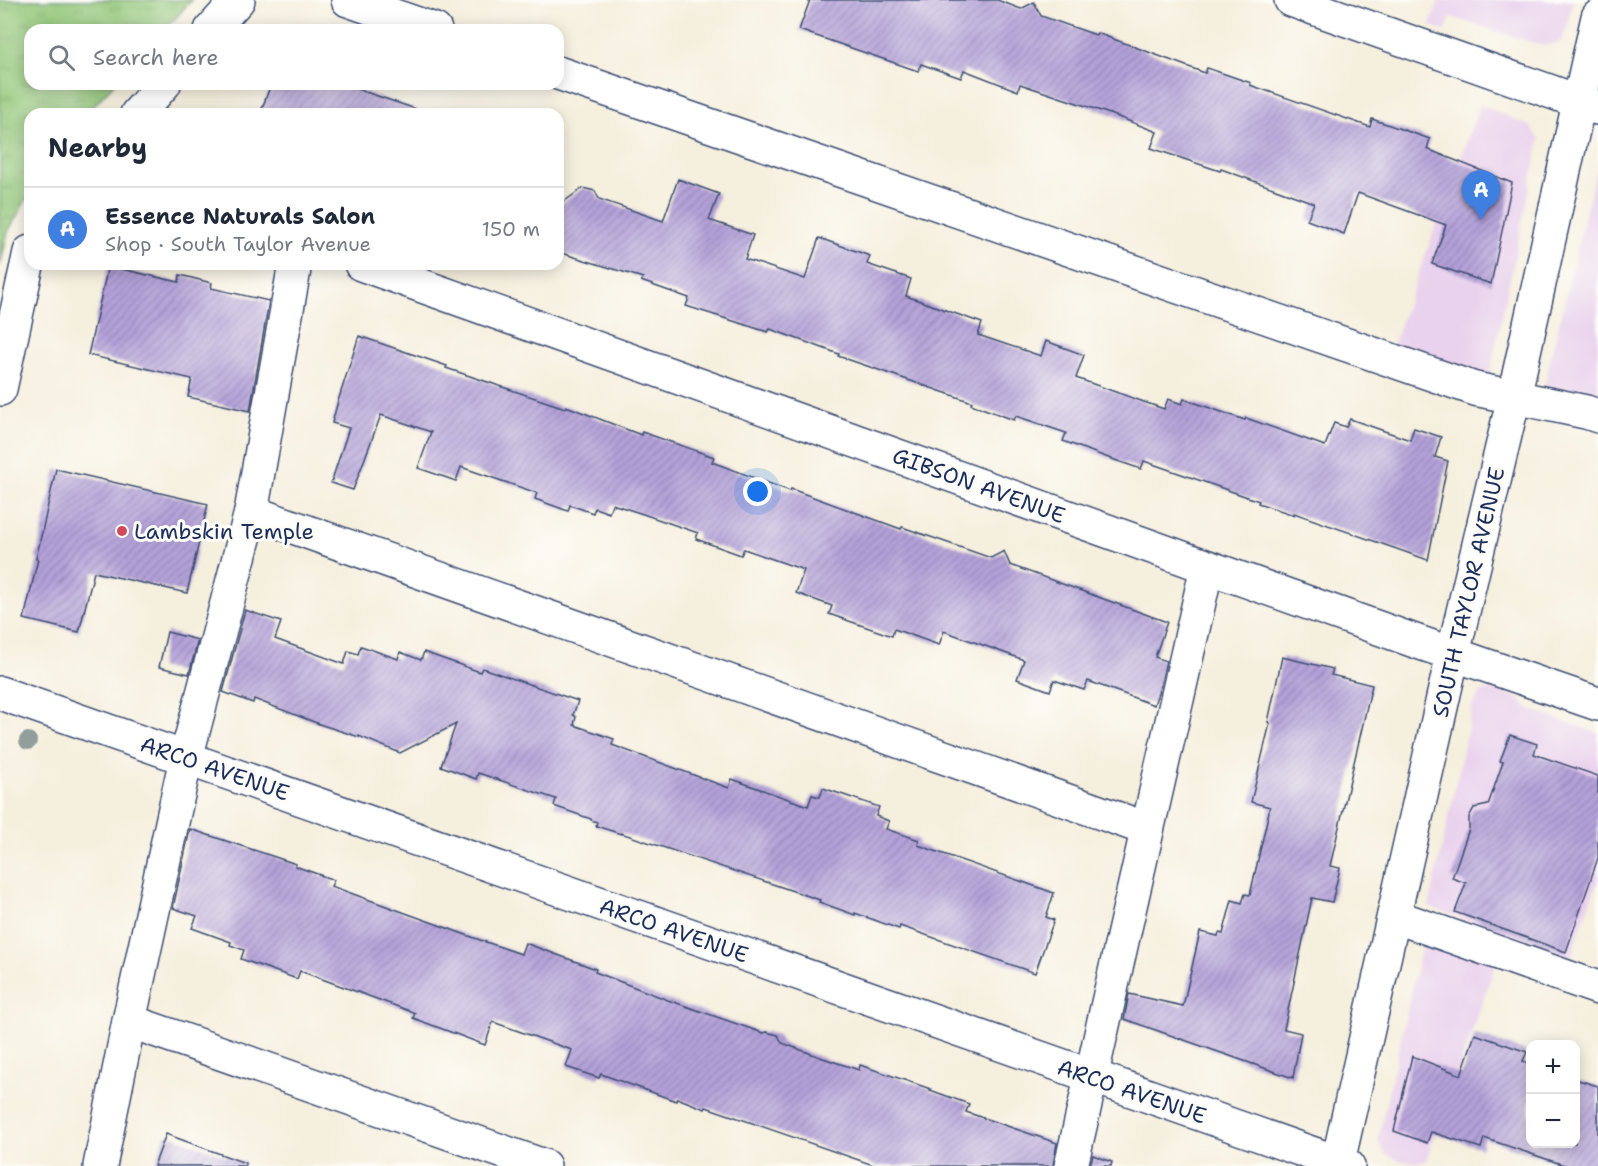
<!DOCTYPE html>
<html lang="en">
<head>
<meta charset="utf-8">
<style>
	body { margin:0; font-family:"Shantell Sans",sans-serif; background:#f6f6f7; color:#1f2937 }
	.controls { position:absolute; right:18px; bottom:18px; display:grid; overflow:hidden; border-radius:12px; box-shadow:0 3px 15px #0003 }
	.controls button { width:54px; height:54px; display:grid; place-items:center; padding:0; border:0; border-bottom:2px solid #e0e1e3; background:#fff; color:#1f2937; font:30px sans-serif }
	.you { position:absolute; left:758px; top:492px; width:21px; height:21px; margin:-15px; border:4px solid #fff; border-radius:50%; background:#1a73e8; box-shadow:0 0 0 9px #1a73e833 }
	.badge { display:grid; place-items:center; width:39px; height:39px; border-radius:50%; background:#d93025; color:#fff; font-size:20px; font-weight:700 }
	.pin { position:absolute; translate:-50% -50px; filter:drop-shadow(0 2px 3px #0008) }
	.pin::after { content:''; position:absolute; top:32px; width:21px; height:18px; background:inherit; clip-path:polygon(0 0,100% 0,50% 100%) }
	.list { margin:0; padding:0; list-style:none }
	h2 { display:flex; justify-content:space-between; align-items:center; height:78px; margin:0; padding:0 24px; font-size:26px }
	h2 small { font-size:20px; font-weight:400; color:#747a83 }
	.list li { display:grid; grid-template-columns:39px 1fr auto; gap:18px; align-items:center; box-sizing:border-box; height:84px; padding:0 24px; border-top:2px solid #e0e1e3 }
	.list b { display:block; font-size:22px; white-space:nowrap }
	.list p { margin:0; font-size:20px; white-space:nowrap; color:#747a83 }
	.list em { font-size:20px; font-style:normal; color:#747a83 }
	.icon { flex:none; width:33px; height:33px; fill:none; stroke:currentColor; stroke-width:2; stroke-linecap:round; stroke-linejoin:round }
	.map { position:relative; flex:none; width:1598px; height:1166px; overflow:hidden }
	.search { position:absolute; background:#fff; box-shadow:0 3px 15px #0003; left:24px; top:24px; width:540px; height:66px; display:flex; align-items:center; gap:15px; box-sizing:border-box; padding:0 21px; border-radius:18px; color:#747a83; font-size:22px }
	.panel { position:absolute; background:#fff; box-shadow:0 3px 15px #0003; left:24px; top:108px; width:540px; height:162px; border-radius:18px }
	.map>svg:first-child { display:block }
	.built { fill:#e9d2ed }
	.grass { fill:url(#grass-tufts); stroke:#567a6b; stroke-width:1.5 }
	.building { fill:url(#building-hatch) }
	.lines { fill:none; stroke-linecap:round; stroke-linejoin:round }
	.minor-casing { stroke:#3c4c71; stroke-width:36 }
	.minor { stroke:#fff; stroke-width:33 }
	.tree { fill:#919e9c }
	.poi-dot { fill:#d1495b; stroke:#fdfcf7; stroke-width:2 }
	.labels { text-anchor:middle; stroke-width:6; stroke-linejoin:round; paint-order:stroke }
	.street-label { font-size:22px; fill:#1b2f5e; stroke:#fdfcf7 }
	.poi-label { font-size:22px; fill:#1b2f5e; stroke:#fdfcf7; text-anchor:start }
</style>
</head>
<body>
<div class="map">
<svg width="1598" height="1166" viewBox="0 0 1598 1166">
	<defs>
		<pattern id="grass-tufts" width="24" height="20" patternUnits="userSpaceOnUse" patternTransform="scale(1.5)"><rect width="24" height="20" fill="#92c678"/><path d="M3 7l-1-3M5 7V3M7 7l1-3M15 17l-1-3M17 17v-4M19 17l1-3" fill="none" stroke="#7daa6a"/></pattern>
		<pattern id="building-hatch" width="6" height="6" patternUnits="userSpaceOnUse" patternTransform="scale(1.5)"><rect width="6" height="6" fill="#b4a2d9"/><path d="M-1 1l2-2M0 6l6-6M5 7l2-2" fill="none" stroke="#9284b3"/></pattern>
	</defs>
	<rect width="100%" height="100%" fill="#fdfcf7"/>
	<filter id="ink" filterUnits="userSpaceOnUse"><feTurbulence type="fractalNoise" baseFrequency=".0167" numOctaves="2"/><feDisplacementMap in="SourceGraphic" scale="12" xChannelSelector="R" yChannelSelector="G"/><feConvolveMatrix kernelMatrix="1 2 1 2 8 2 1 2 1" color-interpolation-filters="sRGB"/></filter>
	<filter id="wash" filterUnits="userSpaceOnUse"><feTurbulence type="fractalNoise" baseFrequency=".008" numOctaves="4" result="noise"/><feDisplacementMap in="SourceGraphic" scale="24" xChannelSelector="R" yChannelSelector="G"/><feGaussianBlur stdDeviation="1.35" result="paint"/><feColorMatrix in="noise" values="0 0 0 0 0 0 0 0 0 0 0 0 0 0 0 0 0 1.4 0 .05"/><feComposite in="paint" operator="in"/></filter>
	<g filter="url(#wash)">
		<rect width="100%" height="100%" fill="#f5efdd"/>
		<g class="built">
			<path d="M1439,0H1573L1567,28L1560,42L1544,46L1451,17L1445,31L1430,25Z"/>
			<path d="M1480,105L1530,126L1540,139L1488,381L1391,349Z"/>
			<path d="M1598,171V406L1544,386L1595,174Z"/>
			<path d="M1497,689L1515,697L1531,710L1598,733V879L1571,957L1429,907L1473,705L1481,692Z"/>
			<path d="M1426,927L1499,955L1426,1161L1415,1163L1398,1160L1384,1153L1378,1140Z"/>
		</g>
		<path class="grass" d="M0,0H192L164,30H30V84H114L86,114H30V196L26,200L8,232L0,266Z"/>
		<g id="blocks">
			<g class="building">
				<path d="M810,0H997L1021,9L1034,2L1041,16L1096,35L1097,33L1205,73L1207,68L1251,83L1250,85L1370,127L1372,119L1430,139L1427,149L1512,183L1491,284L1432,264L1446,225L1358,193L1344,234L1307,220L1314,203L1221,169L1220,171L1151,148L1157,132L1113,115L1020,84L1018,91L964,70L961,78L921,64L918,71L799,30Z"/>
				<path d="M271,84H342L416,109L415,114H260Z"/>
				<path d="M678,179L719,194L709,220L753,235L745,259L805,279L819,238L870,256L867,264L911,279L906,296L982,323L978,335L1041,356L1046,341L1084,355L1076,378L1164,409L1168,399L1182,404L1184,399L1245,420L1246,418L1325,446L1334,423L1346,427L1350,419L1410,440L1414,428L1441,437L1435,457L1448,461L1428,560L1294,513V515L1258,503L1259,501L1144,461L1141,469L1106,457L1063,441L1066,433L1016,416L1014,420L971,404L972,402L838,356L839,354L770,329L768,332L686,306L689,298L641,281L643,278L558,252V206L583,188L595,191L599,199L663,221Z"/>
				<path d="M108,266L179,282L180,275L212,283L211,288L269,301L250,411L188,397L192,379L88,355Z"/>
				<path d="M359,336L447,366L446,368L565,408L566,406L641,435L642,432L714,457L712,462L790,491L791,489L901,529L902,527L991,558L1004,551L1010,565L1167,622L1155,657L1166,661L1161,684L1154,705L1088,681L1084,690L1054,680L1050,691L1017,679L1024,660L944,631L939,645L894,629L892,636L829,614L832,606L796,593L804,570L744,549L741,555L696,539L698,533L643,514L612,504L609,513L595,508L593,513L570,505L568,511L535,499L537,493L461,467L456,481L418,468L431,432L381,415L353,490L331,483L349,428L332,423L338,401Z"/>
				<path d="M56,469L208,504L187,593L94,572L79,632L24,619L38,559H36Z"/>
				<path d="M245,610L281,622L275,639L344,664L348,651L358,654L361,646L398,659L400,652L421,660L424,652L480,672L482,668L578,701L573,715L576,717L574,725L614,739L612,745L729,788L732,779L808,806L812,795L820,797L823,788L879,807L876,816L889,821L886,829L919,840L918,845L1054,893L1046,917L1054,920L1035,973L900,926L899,929L855,913V915L819,902L820,900L621,833V834L596,826L597,822L591,820V819L554,806L556,799L478,773L476,779L441,766L456,724L400,753L359,736V737L322,725L254,699L253,703L223,692Z"/>
				<path d="M167,632L198,640L189,674L159,667Z"/>
				<path d="M1282,657L1333,669L1331,675L1372,685L1330,866L1340,868L1332,902L1312,898L1284,1029L1301,1033L1293,1078L1124,1019L1129,994L1183,1006L1200,932L1218,936L1219,933L1223,934L1232,900L1242,903L1245,894L1250,895L1270,807L1251,802L1270,723L1268,722Z"/>
				<path d="M1510,735L1537,744L1534,754L1598,776V858L1566,952L1455,912L1466,883L1452,878L1469,829V817L1474,808L1488,805L1503,762L1500,761Z"/>
				<path d="M190,829L296,864L295,866L334,880L331,886L483,941L521,954L525,943L596,969L595,972L668,1000L763,1033L766,1032L778,1035L782,1043L820,1057L859,1070L860,1065L931,1089L930,1090L969,1104L966,1112L1057,1143L1053,1166H876L706,1107L705,1109L677,1098L676,1101L601,1074L599,1078L566,1067L572,1050L493,1022L485,1045L413,1018L415,1013L300,971L297,979L241,959L244,950L230,945L231,942L192,928L197,916L173,908Z"/>
				<path d="M1475,1034L1527,1052L1523,1061L1530,1064V1143H1575V1079L1598,1086V1166H1567L1484,1138L1481,1148L1431,1132L1427,1143L1394,1131L1412,1056L1461,1075Z"/>
				<path d="M166,1134L245,1163V1166H154Z"/>
				<path d="M1093,1155L1112,1162L1111,1166H1090Z"/>
			</g>
		</g>
	</g>
	<g filter="url(#ink)">
		<use href="#blocks" fill-opacity="0" stroke="#3c4c71" stroke-width="1.5"/>
		<g class="lines">
			<g class="minor-casing">
				<g id="minor">
					<path d="M348,0L435,30"/>
					<path d="M1291,0L1597,108"/>
					<path d="M211,30L238,0"/>
					<path d="M558,73L1475,389L1586,412L1598,416"/>
					<path d="M137,114L164,84"/>
					<path d="M361,264L1412,640L1598,704"/>
					<path d="M0,389L30,252"/>
					<path d="M251,512L1147,829"/>
					<path d="M0,693L1348,1166"/>
					<path d="M1394,916L1598,988"/>
					<path d="M129,1021L544,1166"/>
					<path d="M100,1166L129,1021L186,758L251,512L295,264"/>
					<path d="M1071,1166L1207,567"/>
					<path d="M1337,1166L1453,654L1514,397L1598,17"/>
				</g>
			</g>
			<use href="#minor" class="minor"/>
		</g>
		<circle class="tree" cx="28" cy="741" r="9"/>
	</g>
	<circle class="poi-dot" cx="122" cy="531" r="6"/>
	<g class="labels">
		<g class="street-label">
			<text transform="translate(979 485) rotate(20)" y="8">GIBSON AVENUE</text>
			<text transform="translate(1468 592) rotate(-77)" y="8">SOUTH TAYLOR AVENUE</text>
			<text transform="translate(215 768) rotate(19)" y="8">ARCO AVENUE</text>
			<text transform="translate(674 930) rotate(19)" y="8">ARCO AVENUE</text>
			<text transform="translate(1132 1091) rotate(19)" y="8">ARCO AVENUE</text>
		</g>
		<g class="poi-label">
			<text x="134" y="539">Lambskin Temple</text>
		</g>
	</g>
</svg>
<div class="controls">
<button>+</button>
<button>−</button>
</div>
<div class="you"></div>
<div class="pin badge" style="left:1481px;top:220px;background:#3f7fe0">A</div>
<div class="search"><svg class="icon" aria-label="search" viewBox="0 0 24 24"><circle cx="10" cy="10" r="6"/><path d="M15 15l6 6"/></svg>Search here</div>
<section class="panel">
<h2>Nearby<small></small></h2>
<ul class="list">
<li><span class="badge" style="background:#3f7fe0">A</span><div><b>Essence Naturals Salon</b><p>Shop · South Taylor Avenue</p></div><em>150 m</em></li>
</ul>
</section>
</div>
</body>
</html>
